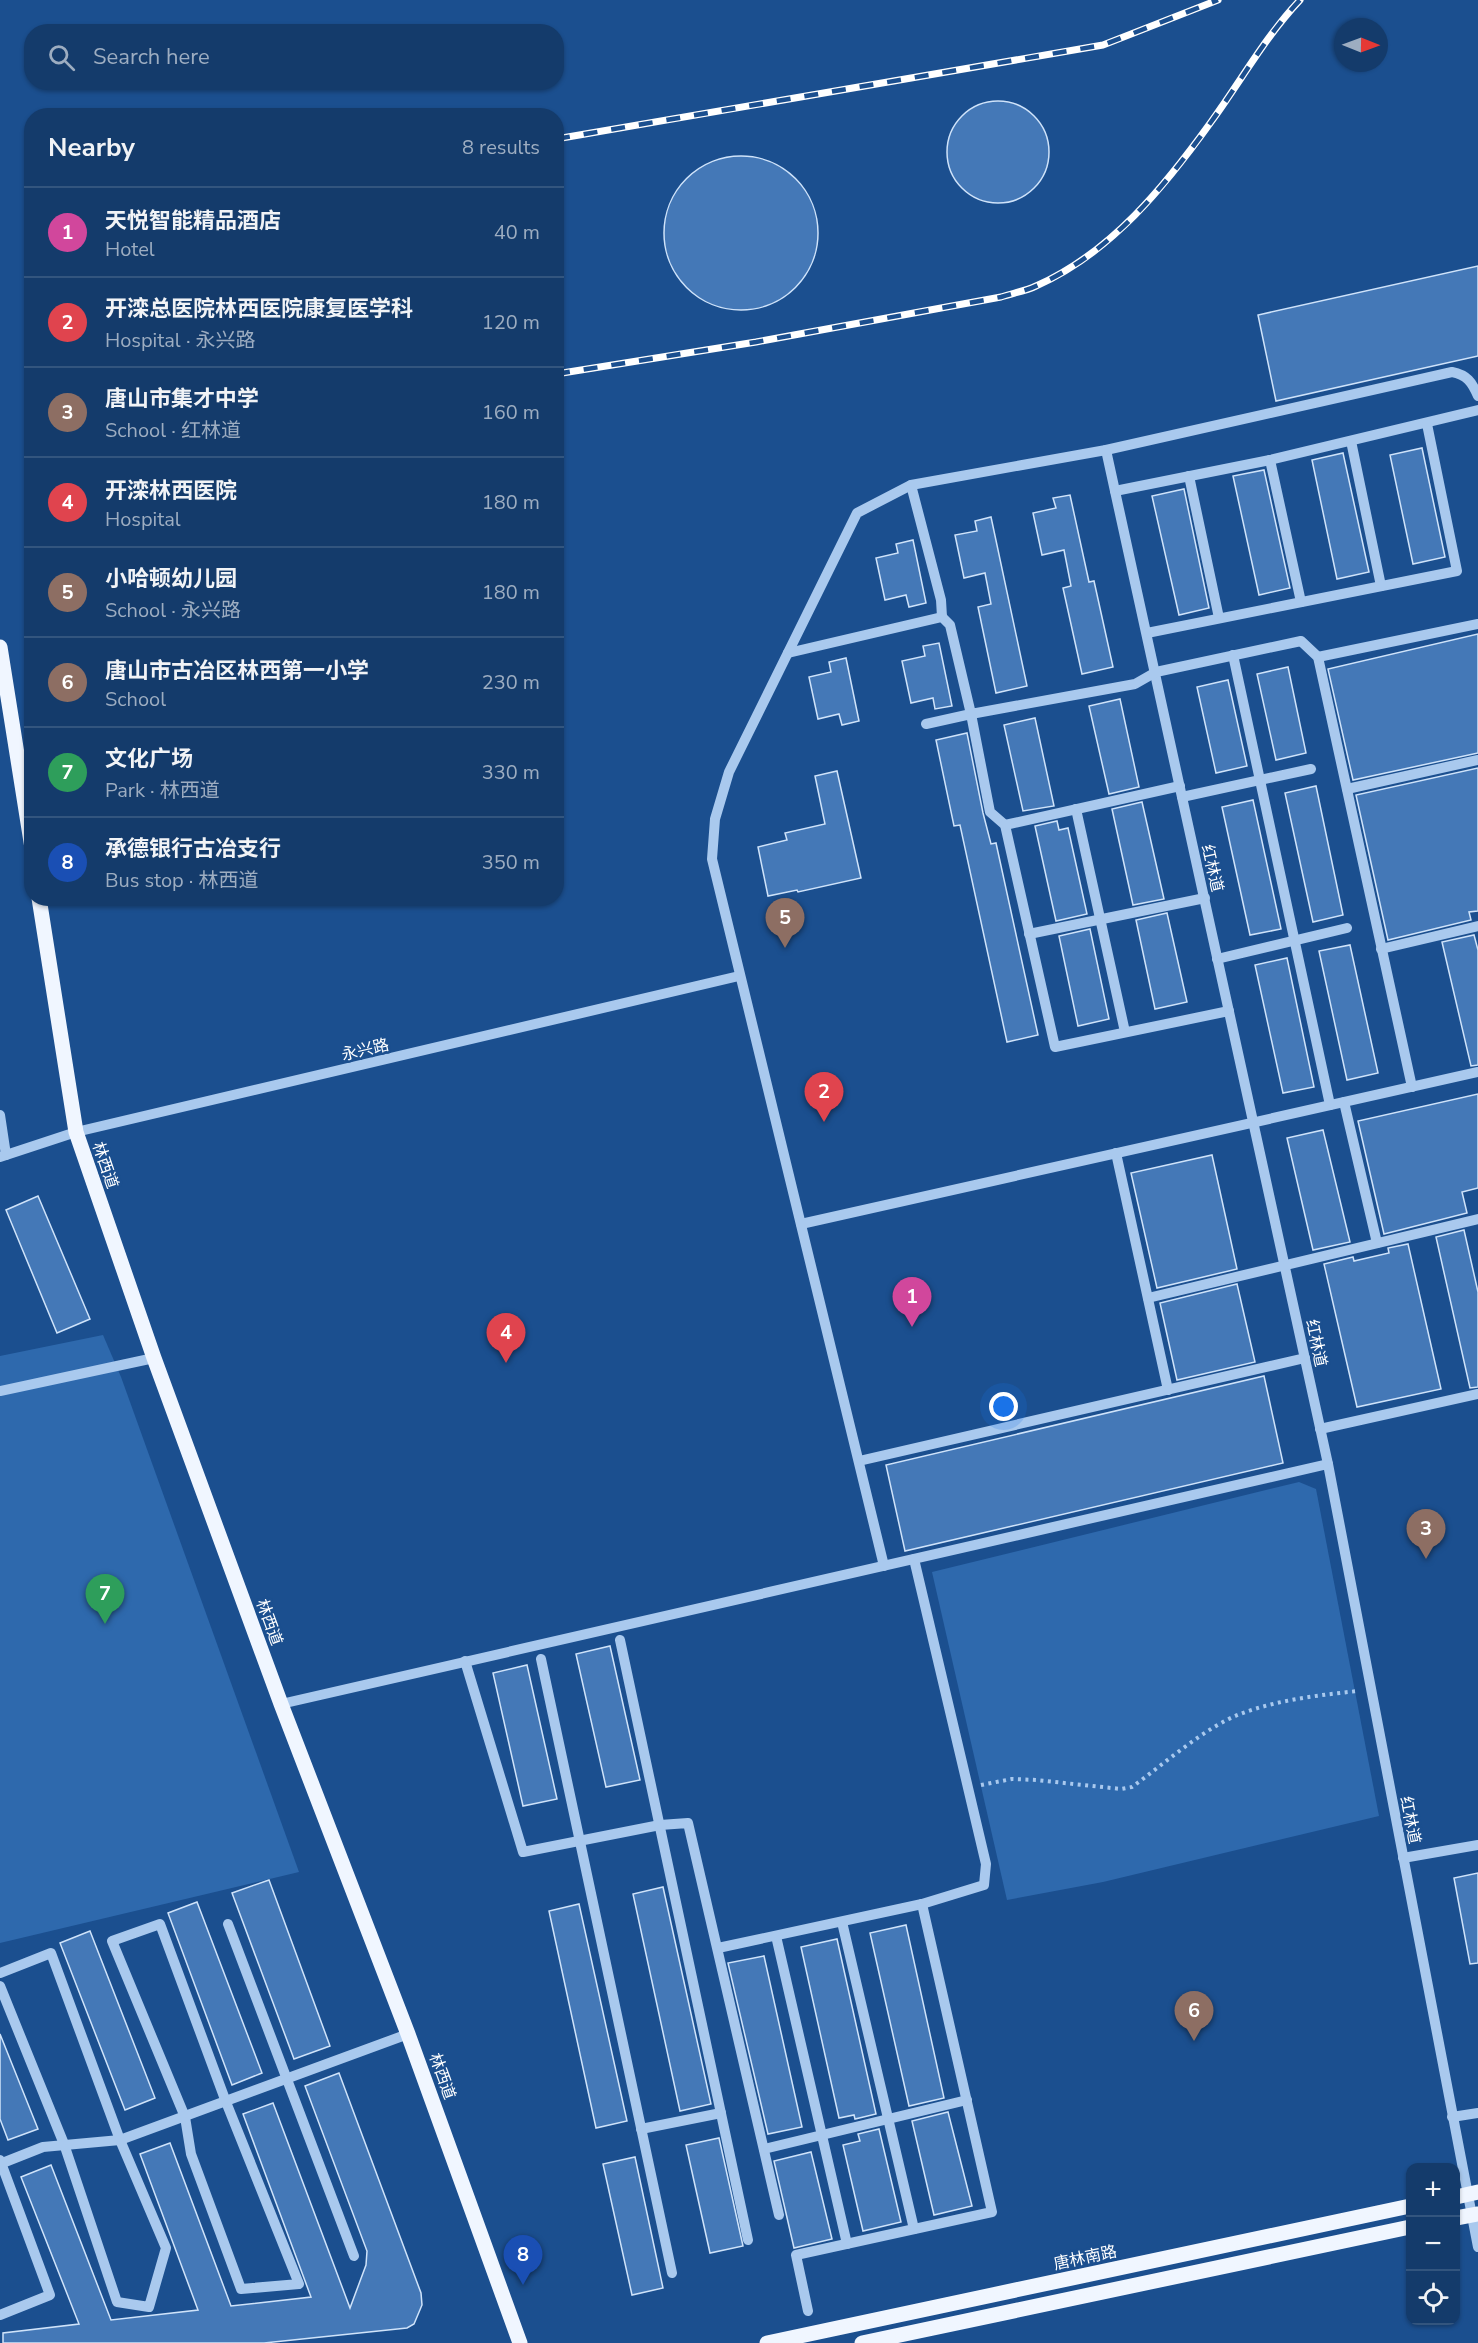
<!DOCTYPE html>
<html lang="en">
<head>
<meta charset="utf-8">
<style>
	body { margin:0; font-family:"Nunito Sans","Noto Sans SC",sans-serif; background:#1d4271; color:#f1f3f6 }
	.controls { position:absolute; right:18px; bottom:18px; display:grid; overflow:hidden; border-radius:12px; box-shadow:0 2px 4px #0004 }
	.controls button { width:54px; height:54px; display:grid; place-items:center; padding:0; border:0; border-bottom:2px solid #33557e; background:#143b6b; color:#f1f3f6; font:30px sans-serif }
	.compass { position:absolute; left:1334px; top:18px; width:54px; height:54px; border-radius:50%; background:#143b6b; box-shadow:0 2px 4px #0004; rotate:91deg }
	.you { position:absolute; left:1004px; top:1407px; width:21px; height:21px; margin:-15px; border:4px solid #fff; border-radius:50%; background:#1a73e8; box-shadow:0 0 0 9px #1a73e833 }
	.badge { display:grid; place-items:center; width:39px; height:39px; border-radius:50%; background:#ffd166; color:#fff; font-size:20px; font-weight:700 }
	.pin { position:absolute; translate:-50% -50px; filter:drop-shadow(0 2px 3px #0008) }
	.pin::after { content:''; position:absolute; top:32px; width:21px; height:18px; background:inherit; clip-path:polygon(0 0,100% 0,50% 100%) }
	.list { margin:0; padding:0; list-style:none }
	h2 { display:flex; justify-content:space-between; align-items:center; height:78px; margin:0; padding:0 24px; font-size:26px }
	h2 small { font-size:20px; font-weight:400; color:#9dadc1 }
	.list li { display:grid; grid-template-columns:39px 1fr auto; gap:18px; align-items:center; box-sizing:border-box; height:90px; padding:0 24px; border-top:2px solid #33557e }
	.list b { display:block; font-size:22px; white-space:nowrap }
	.list p { margin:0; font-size:20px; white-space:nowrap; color:#9dadc1 }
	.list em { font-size:20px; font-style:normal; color:#9dadc1 }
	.icon { flex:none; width:33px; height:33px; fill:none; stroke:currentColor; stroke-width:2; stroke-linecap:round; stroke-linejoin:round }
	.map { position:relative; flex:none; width:1478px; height:2343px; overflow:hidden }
	.search { position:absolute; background:#143b6b; box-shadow:0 2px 4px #0004; left:24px; top:24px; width:540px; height:66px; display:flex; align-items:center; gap:15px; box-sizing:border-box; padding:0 21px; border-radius:24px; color:#9dadc1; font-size:22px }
	.panel { position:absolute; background:#143b6b; box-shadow:0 2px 4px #0004; left:24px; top:108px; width:540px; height:798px; border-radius:24px }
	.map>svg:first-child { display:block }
	.green { fill:#2e69ad }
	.building { fill:#4478b7; stroke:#cfe3fa; stroke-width:1.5 }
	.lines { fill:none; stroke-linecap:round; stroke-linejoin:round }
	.path { stroke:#a9c9ee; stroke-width:4; stroke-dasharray:3 4.5; stroke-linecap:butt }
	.minor { stroke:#a9c9ee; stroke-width:10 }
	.major { stroke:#f0f6ff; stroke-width:15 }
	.rail-casing { stroke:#fff; stroke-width:7 }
	.rail { stroke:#1b4f8f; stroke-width:4.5; stroke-dasharray:14; stroke-linecap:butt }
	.labels { text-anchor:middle; stroke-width:5; stroke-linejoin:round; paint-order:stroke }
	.street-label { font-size:16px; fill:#fff; stroke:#1b4f8f }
</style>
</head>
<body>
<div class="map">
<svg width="1478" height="2343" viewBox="0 0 1478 2343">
	<rect width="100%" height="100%" fill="#1b4f8f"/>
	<g class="green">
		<path d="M103,1335L121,1377L299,1872L0,1943V1356Z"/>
		<path d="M1299,1482L1316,1489L1379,1816L1103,1882L1007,1900L932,1572Z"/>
	</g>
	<g class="building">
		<circle cx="998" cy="152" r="51"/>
		<circle cx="741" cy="233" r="77"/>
		<path d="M1478,266V356L1276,401L1258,315Z"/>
		<path d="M1422,448L1445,557L1413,564L1390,455Z"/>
		<path d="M1343,453L1369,572L1337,579L1312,460Z"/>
		<path d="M1264,470L1290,588L1259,595L1233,476Z"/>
		<path d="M1184,489L1209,608L1179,615L1152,496Z"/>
		<path d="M1070,495L1089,582L1094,581L1113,667L1082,674L1063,588L1071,586L1064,550L1042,555L1033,513L1056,508L1053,498Z"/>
		<path d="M991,517L1027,686L996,693L978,607L991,604L985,573L964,578L955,535L977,531L975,521Z"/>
		<path d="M913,540L926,603L909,607L906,595L885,600L876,558L898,553L896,544Z"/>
		<path d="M1478,634V753L1353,780L1328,669Z"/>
		<path d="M939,643L952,706L935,709L933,698L911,703L902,661L925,656L923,646Z"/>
		<path d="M846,658L859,721L842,725L839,714L818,719L809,677L831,672L829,662Z"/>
		<path d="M1288,667L1306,753L1276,760L1257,674Z"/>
		<path d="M1228,680L1247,766L1216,773L1197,687Z"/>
		<path d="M1120,699L1139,787L1109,794L1089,706Z"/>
		<path d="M1035,718L1054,806L1023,811L1004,725Z"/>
		<path d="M967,733L983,813L991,844L996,843L1038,1035L1007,1042L960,825L954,826L936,740Z"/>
		<path d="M1478,768V911L1469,912L1471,920L1388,940L1356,795Z"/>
		<path d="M837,771L861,878L798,892L797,890L768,896L758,847L787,840L785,833L825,824L815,776Z"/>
		<path d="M1316,786L1343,915L1313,922L1285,793Z"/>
		<path d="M1253,800L1281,929L1250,935L1222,807Z"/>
		<path d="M1142,802L1164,899L1133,905L1112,809Z"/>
		<path d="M1057,821L1059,830L1068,828L1087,914L1056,921L1035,826Z"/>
		<path d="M1167,913L1187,1002L1155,1009L1136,920Z"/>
		<path d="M1090,929L1109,1019L1078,1026L1059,936Z"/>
		<path d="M1474,935L1478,950V1065L1471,1066L1442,942Z"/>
		<path d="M1350,945L1378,1073L1347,1080L1319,951Z"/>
		<path d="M1287,958L1314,1087L1283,1093L1255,965Z"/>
		<path d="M1478,1094V1188L1462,1192L1467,1213L1384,1234L1358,1121Z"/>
		<path d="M1323,1130L1350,1242L1313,1250L1287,1138Z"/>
		<path d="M1212,1155L1237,1269L1157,1288L1131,1173Z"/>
		<path d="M38,1196L90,1319L57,1333L6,1210Z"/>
		<path d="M1464,1230L1478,1292V1387L1470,1388L1436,1237Z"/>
		<path d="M1408,1244L1441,1389L1357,1407L1324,1264L1353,1257L1354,1261L1389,1253L1388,1248Z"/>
		<path d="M1237,1284L1255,1362L1177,1380L1160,1303Z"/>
		<path d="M1264,1376L1283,1463L905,1551L886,1465Z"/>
		<path d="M610,1646L640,1780L606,1787L576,1654Z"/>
		<path d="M527,1665L557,1799L523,1806L493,1673Z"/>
		<path d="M1478,1873V1963L1470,1964L1454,1878Z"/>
		<path d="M269,1880L330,2046L294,2059L232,1893Z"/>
		<path d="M663,1887L711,2104L680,2111L633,1894Z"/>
		<path d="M197,1902L262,2073L232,2085L168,1913Z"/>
		<path d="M579,1904L627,2121L596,2128L549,1911Z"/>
		<path d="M906,1925L944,2098L909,2106L870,1933Z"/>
		<path d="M90,1931L155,2098L125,2110L60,1943Z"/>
		<path d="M837,1939L876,2114L855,2119L854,2115L839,2118L801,1947Z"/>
		<path d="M764,1956L802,2127L768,2134L728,1963Z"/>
		<path d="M0,2034L38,2129L8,2140L0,2119Z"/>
		<path d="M339,2073L421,2293L422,2305L414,2324L407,2328L264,2343H3V2333L79,2324L21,2177L51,2165L111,2320L198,2310L140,2154L170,2143L231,2306L311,2297L243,2114L273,2103L350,2308L366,2265L367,2251L305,2086Z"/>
		<path d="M948,2112L972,2206L934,2215L912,2121Z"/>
		<path d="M879,2129L901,2222L863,2231L843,2145L860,2141L858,2134Z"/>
		<path d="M719,2138L743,2246L710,2253L686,2145Z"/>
		<path d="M811,2152L832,2239L794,2248L774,2161Z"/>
		<path d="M635,2157L663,2288L632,2295L603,2164Z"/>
	</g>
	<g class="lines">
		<path class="path" d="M981,1785L1012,1779L1036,1780L1121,1789L1132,1787C1164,1764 1204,1728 1240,1714C1277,1700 1319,1695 1358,1691"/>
		<g class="minor">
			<path d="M1351,441L1381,586"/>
			<path d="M1106,450L1328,1464L1478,2247"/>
			<path d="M1270,460L1301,602"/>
			<path d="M1189,476L1219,618"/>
			<path d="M911,485L941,600L942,617"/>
			<path d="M1115,491L1270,460L1478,410"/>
			<path d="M1147,633L1457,571L1427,424"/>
			<path d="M788,653L942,617L950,625L971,714L1135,684L1156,672L1301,641L1318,657L1412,1087"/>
			<path d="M1233,655L1330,1105"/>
			<path d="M1318,657L1478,624"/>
			<path d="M926,724L971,714L990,812L1005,825L1055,1047L1229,1011"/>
			<path d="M1347,789L1478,760"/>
			<path d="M1182,797L1311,769"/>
			<path d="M1076,809L1125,1032"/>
			<path d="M1005,825L1180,786"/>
			<path d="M1029,934L1205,898"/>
			<path d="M1381,949L1478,926"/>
			<path d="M1217,959L1347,928"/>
			<path d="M1344,1102L1377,1243"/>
			<path d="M0,1115L6,1155"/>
			<path d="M1116,1153L1168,1390"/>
			<path d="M0,1157L76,1132L739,976"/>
			<path d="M801,1224L1478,1072"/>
			<path d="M1148,1298L1478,1219"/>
			<path d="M0,1391L154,1358"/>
			<path d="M1320,1429L1478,1394"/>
			<path d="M859,1461L1305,1358"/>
			<path d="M884,1566L712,859L715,819L729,772L857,513L911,485L1106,450L1452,372C1467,375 1472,382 1478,396"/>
			<path d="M620,1640L748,2240"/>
			<path d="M541,1659L672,2273"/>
			<path d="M465,1661L523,1852L660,1825L688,1823L779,2215"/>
			<path d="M281,1704L1328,1464"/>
			<path d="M1403,1858L1478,1845"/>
			<path d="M842,1922L914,2229"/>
			<path d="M160,1924L226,2102L299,2284L241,2289L191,2154L185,2117L112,1941Z"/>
			<path d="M228,1924L354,2256"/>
			<path d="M776,1936L847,2244"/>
			<path d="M718,1948L922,1904L984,1885L986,1864L914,1559"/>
			<path d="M0,1973L51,1953L120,2140L166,2248L149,2307L117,2302L64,2144L0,1986"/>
			<path d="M1452,2117L1478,2113"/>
			<path d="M641,2129L721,2113"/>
			<path d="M764,2149L967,2100"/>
			<path d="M0,2160L50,2295L0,2315"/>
			<path d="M0,2164L43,2147L120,2140L408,2034"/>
			<path d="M808,2311L796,2255L992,2212L922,1904"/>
		</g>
		<g class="major">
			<path d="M0,647L32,848"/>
			<path d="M39,898L76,1132L154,1358L281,1704L408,2034L520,2343"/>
			<path d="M1456,2197L1478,2192"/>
			<path d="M1456,2218L1478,2214"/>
			<path d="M767,2343L1410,2206"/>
			<path d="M862,2343L1410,2227"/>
		</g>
		<g class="rail-casing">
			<g id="rail">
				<path d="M556,139L1103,45L1218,0"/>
				<path d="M556,374L756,342L1001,297C1013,293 1026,291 1036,286C1111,253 1165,186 1211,122C1241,81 1265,37 1300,0"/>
			</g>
		</g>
		<use href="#rail" class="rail"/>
	</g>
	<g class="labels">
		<g class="street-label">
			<text transform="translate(1213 868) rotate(77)" y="6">红林道</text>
			<text transform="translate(365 1049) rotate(-13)" y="6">永兴路</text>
			<text transform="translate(106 1165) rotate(71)" y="6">林西道</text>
			<text transform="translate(1317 1343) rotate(78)" y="6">红林道</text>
			<text transform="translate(270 1622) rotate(70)" y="6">林西道</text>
			<text transform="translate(1411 1820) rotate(79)" y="6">红林道</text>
			<text transform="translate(443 2076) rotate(70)" y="6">林西道</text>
			<text transform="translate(1085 2257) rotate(-12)" y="6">唐林南路</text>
		</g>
	</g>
</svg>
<div class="controls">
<button>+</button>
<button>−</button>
<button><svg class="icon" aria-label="locate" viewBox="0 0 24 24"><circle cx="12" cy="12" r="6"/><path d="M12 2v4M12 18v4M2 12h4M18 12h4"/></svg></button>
</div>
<svg class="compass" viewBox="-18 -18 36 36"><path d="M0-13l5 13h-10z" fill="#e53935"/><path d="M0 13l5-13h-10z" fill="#9dadc1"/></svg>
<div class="you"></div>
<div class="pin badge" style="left:912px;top:1327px;background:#d1479c">1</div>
<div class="pin badge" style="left:824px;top:1122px;background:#e0444e">2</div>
<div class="pin badge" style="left:1426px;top:1559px;background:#8d6e63">3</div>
<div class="pin badge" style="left:506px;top:1363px;background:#e0444e">4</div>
<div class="pin badge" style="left:785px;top:948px;background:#8d6e63">5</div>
<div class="pin badge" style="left:1194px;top:2041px;background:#8d6e63">6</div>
<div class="pin badge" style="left:105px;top:1624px;background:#2e9e5b">7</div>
<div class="pin badge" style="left:523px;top:2285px;background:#1a4fb4">8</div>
<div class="search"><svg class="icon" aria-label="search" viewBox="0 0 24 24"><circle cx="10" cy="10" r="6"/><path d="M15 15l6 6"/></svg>Search here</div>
<section class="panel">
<h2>Nearby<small>8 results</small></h2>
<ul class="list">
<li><span class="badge" style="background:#d1479c">1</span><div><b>天悦智能精品酒店</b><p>Hotel</p></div><em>40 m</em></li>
<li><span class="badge" style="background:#e0444e">2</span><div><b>开滦总医院林西医院康复医学科</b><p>Hospital · 永兴路</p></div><em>120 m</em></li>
<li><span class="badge" style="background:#8d6e63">3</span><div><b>唐山市集才中学</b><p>School · 红林道</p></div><em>160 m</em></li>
<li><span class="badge" style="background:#e0444e">4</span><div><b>开滦林西医院</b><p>Hospital</p></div><em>180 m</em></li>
<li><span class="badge" style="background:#8d6e63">5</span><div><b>小哈顿幼儿园</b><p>School · 永兴路</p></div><em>180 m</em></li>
<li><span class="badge" style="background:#8d6e63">6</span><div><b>唐山市古冶区林西第一小学</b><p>School</p></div><em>230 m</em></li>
<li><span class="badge" style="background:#2e9e5b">7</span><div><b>文化广场</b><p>Park · 林西道</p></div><em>330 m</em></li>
<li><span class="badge" style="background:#1a4fb4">8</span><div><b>承德银行古冶支行</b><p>Bus stop · 林西道</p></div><em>350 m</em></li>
</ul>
</section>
</div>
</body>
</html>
